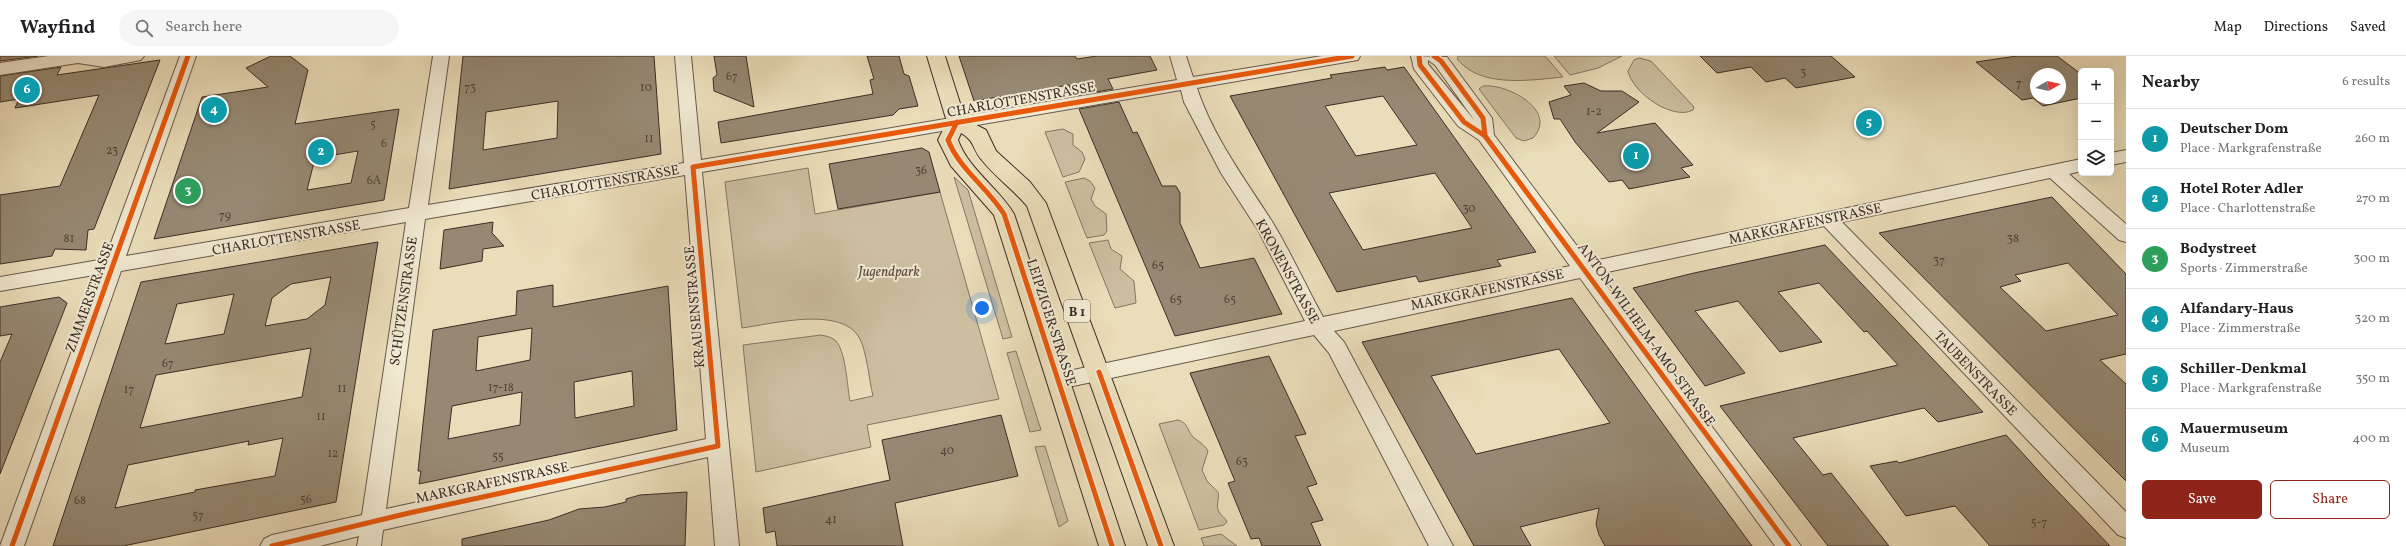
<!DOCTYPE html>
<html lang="en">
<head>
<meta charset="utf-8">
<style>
	body { margin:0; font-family:Vollkorn,serif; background:#f6f6f6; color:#202124 }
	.controls { position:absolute; right:12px; top:12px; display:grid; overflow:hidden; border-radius:6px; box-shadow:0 4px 16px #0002 }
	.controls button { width:36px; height:36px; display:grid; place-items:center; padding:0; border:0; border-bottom:1px solid #e0e0e0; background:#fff; color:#202124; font:20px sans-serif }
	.compass { position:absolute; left:2030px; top:12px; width:36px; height:36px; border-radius:50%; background:#fff; box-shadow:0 4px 16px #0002; rotate:81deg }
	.you { position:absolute; left:982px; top:252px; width:14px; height:14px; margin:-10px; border:3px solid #fff; border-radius:50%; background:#1a73e8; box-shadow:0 0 0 6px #1a73e833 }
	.badge { display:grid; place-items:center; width:26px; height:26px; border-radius:50%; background:#8f2418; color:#fff; font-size:13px; font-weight:700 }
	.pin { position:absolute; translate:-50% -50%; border:2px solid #fff; box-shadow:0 1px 4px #0006 }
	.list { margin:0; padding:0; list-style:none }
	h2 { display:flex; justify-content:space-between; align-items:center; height:52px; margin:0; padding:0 16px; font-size:17px }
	h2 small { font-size:13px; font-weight:400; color:#757577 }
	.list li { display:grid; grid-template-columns:26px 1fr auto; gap:12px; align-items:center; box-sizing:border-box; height:60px; padding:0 16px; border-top:1px solid #e0e0e0 }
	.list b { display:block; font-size:15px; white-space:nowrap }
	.list p { margin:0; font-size:13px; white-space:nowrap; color:#757577 }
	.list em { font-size:13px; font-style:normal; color:#757577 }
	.actions { display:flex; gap:8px; padding:12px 16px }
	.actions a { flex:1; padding:9px 0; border:1px solid #8f2418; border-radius:6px; text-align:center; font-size:14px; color:#8f2418 }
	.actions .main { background:#8f2418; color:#fff }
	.icon { flex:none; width:22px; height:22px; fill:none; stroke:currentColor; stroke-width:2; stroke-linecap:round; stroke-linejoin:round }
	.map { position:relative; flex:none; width:2126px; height:490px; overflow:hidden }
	header { display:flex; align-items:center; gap:24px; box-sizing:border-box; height:56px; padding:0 20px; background:#fff; border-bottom:1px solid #e0e0e0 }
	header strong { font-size:19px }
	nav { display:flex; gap:22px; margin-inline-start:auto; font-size:14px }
	.search { width:280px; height:36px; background:#f6f6f6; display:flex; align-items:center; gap:10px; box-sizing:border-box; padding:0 14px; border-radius:22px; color:#757577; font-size:15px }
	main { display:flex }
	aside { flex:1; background:#fff }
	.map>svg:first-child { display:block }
	.green { fill:#ccbfa0; stroke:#847664 }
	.building { fill:#968973; stroke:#3c2d27; fill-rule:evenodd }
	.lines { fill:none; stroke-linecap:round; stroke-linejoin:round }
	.minor-casing { stroke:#68594c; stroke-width:2 }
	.tertiary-casing { stroke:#68594c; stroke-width:2 }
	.primary-casing { stroke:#3c2d27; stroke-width:2 }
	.minor { fill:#f1e9d2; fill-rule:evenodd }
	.tertiary { fill:#f1e9d2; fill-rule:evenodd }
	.primary { fill:#eaddb9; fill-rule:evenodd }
	.cycleway-casing { stroke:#f1e9d2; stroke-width:8 }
	.cycleway { stroke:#e8590c; stroke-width:5 }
	.labels { text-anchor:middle; stroke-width:4; stroke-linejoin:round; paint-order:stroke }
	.number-label { font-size:12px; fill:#52443a }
	.shield { fill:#f1e9d2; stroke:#72655a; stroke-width:1 }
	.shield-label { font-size:13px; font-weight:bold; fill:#3c2d27 }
	.street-label { font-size:14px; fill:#3c2d27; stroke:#f1e9d2 }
	.park-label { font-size:14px; font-style:italic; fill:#594a3f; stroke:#f1e9d2 }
</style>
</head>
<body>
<header>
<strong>Wayfind</strong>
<div class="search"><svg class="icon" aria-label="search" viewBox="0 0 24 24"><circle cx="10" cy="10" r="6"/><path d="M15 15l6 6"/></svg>Search here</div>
<nav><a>Map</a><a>Directions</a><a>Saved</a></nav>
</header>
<main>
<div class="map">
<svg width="2126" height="490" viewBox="0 0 2126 490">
	<rect width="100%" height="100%" fill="#eaddb9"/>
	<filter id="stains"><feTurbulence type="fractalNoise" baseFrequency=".005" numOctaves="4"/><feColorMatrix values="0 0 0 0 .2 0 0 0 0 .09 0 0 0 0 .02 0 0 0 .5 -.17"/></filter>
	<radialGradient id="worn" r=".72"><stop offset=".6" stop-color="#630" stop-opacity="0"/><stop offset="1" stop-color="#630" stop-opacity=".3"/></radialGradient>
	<g class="green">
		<path d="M1458,0H1545L1563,21C1533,24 1487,31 1463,9C1460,6 1456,4 1458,0Z"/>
		<path d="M1554,0H1622L1598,12L1570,19Z"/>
		<path d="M1639,2L1651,5L1694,51L1693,54C1672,65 1632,36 1628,15L1634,4Z"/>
		<path d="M1483,30C1506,27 1559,54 1533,82L1524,85L1516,82L1479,33Z"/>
		<path d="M1063,73L1073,78V89L1082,96L1085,103L1079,116L1063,121L1045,76Z"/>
		<path d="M808,112L815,158L940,136L999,343L867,369L871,391L756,416L743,289L821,279C826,280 831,281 835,284C846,294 847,330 850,345L873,340C869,324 867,297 860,283C843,249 772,268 742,272L725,126Z"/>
		<path d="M954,121L968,134L1012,281L1003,283Z"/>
		<path d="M1084,122L1090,125L1095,132L1091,143L1095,150L1106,158L1107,175L1104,179L1087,182L1065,126Z"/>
		<path d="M1108,184L1111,193L1122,200L1120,213L1134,225L1136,247L1115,252L1089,187Z"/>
		<path d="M1016,295L1041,374L1030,376L1007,297Z"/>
		<path d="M1178,364C1189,367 1187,375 1193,381C1199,386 1204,388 1208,395L1202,414L1207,425L1218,436C1220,443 1215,448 1219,456C1221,460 1226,462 1227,466L1224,469L1199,474L1159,368Z"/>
		<path d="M1045,390L1068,465L1059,471L1035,391Z"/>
		<path d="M1221,478L1237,490H1204L1201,482Z"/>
	</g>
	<g class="building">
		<path d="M0,0H38L0,5Z"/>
		<path d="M271,0H290L308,14L295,68L399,53L384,144L154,183L202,41L268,31L246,12ZM358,95L351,127L307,134L315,102Z"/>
		<path d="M463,0H654L661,98L449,133ZM558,45L557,82L483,94L486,56Z"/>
		<path d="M714,0H746L754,51L714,35L713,22L717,19Z"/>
		<path d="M867,0H899L904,18L909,20L918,50L899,53L893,59L721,87L718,66L873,38L870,24L874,23Z"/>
		<path d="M959,0H1075L1077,3L1097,0H1150L1157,14L1108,23L1113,33L1073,40L1069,29L974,45Z"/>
		<path d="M1700,0H1831L1855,21L1796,32L1785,22L1766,26L1751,11L1717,17Z"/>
		<path d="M2017,0H2057L2081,18V42L2043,50L2033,42L2022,44L1976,6ZM2036,18H2060V42H2036Z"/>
		<path d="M160,4L94,173L88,174L86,194L55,193L52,200L0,208V139L60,130L99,39L15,52L19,43L0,46V20L61,11L57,19Z"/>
		<path d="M1385,11L1387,14L1404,11L1536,196L1497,204L1501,210L1419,226L1416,220L1337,236L1230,40L1332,22L1330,19ZM1383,40L1417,89L1356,100L1325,50ZM1435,117L1472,172L1363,194L1329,137Z"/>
		<path d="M1584,27L1601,35H1622L1639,46L1597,77L1655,67L1693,109L1681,112L1690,121L1629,133L1622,124L1609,126L1575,86L1560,63H1554L1549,46L1571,39L1564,30Z"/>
		<path d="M1119,46L1133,77L1137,76L1162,130H1176L1180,137V167L1200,212L1254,202L1282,258L1175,280L1079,53Z"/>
		<path d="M922,92L929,96L940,136L838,153L829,108Z"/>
		<path d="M2052,141L2126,218V298L2100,304L2126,328V425L1879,177ZM2068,207L2118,259L2046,275L2000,231L2021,225L2015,219Z"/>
		<path d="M493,166L492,177L504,190L483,193L482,205L440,213L444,174Z"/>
		<path d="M378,186L336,446L123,490H53L141,226ZM331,221L325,249L307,263L265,270L272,242L291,228ZM234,238L224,278L165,288L177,248ZM311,292L302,341L140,372L156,319ZM283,382L275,420L195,434V436L115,452L128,409L249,385L248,389Z"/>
		<path d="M1825,189L1983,356L1938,366L1924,352L1793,382L1823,419L1831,417L1889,490H1828L1720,350L1898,309L1867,275L1864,276L1819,227L1778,236L1822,286L1780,296L1738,245L1695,255L1745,317L1705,330L1633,232L1694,217Z"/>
		<path d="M553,229V251L668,230L677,374L419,428L421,415H418L433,274L516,259L517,235ZM532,272L530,304L476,315L478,281ZM632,315L634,350L575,362L574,326ZM522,336L520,369L448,383L452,350Z"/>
		<path d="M59,241L67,247L0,418V306L12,278L0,280V251Z"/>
		<path d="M1572,242L1689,404L1752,490H1605L1599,479L1596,468L1599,452L1520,471L1531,490H1474L1362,286ZM1559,293L1610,367L1476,398L1431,320Z"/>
		<path d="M1269,300L1306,378L1295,380L1317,428L1307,431L1323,464L1311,467L1321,490H1262L1259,482L1251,483L1228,427L1235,425L1190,317Z"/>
		<path d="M1001,359L1018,420L895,447L903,490H777L775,475L766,477L763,452L890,424L882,384Z"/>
		<path d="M2006,379L2045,422L2110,490H1990L1955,450L1906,460L1870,410L1897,405L1899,407Z"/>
		<path d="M687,436L685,490H462V483L549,464L579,453L605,451L626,446V443L640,439Z"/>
	</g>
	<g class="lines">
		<g class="minor-casing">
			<g id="minor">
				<path d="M180,0H196L126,200L409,152L433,0H449L428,149L684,107L675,0H691L701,104L1177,24L1170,0H1186L1193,21L1322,0H1360L1358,4L1352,5L1197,32C1213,81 1245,123 1273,167C1291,197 1306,230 1323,261L1570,210L1479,84L1458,70L1414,13L1411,0L1447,1L1492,62L1494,79L1589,206L2081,103V115L2069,118L2126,168V186L2119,184L2050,122L1842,166L2126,456V482L2118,479L1824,170L1598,218L1801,490H1775L1580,222L1334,275L1344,286L1453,490H1429L1329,297L1314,279L1059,333L1052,331L1048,325L1052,319L1059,317L1305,265L1258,174L1221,117L1184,46L1181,34L702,116L739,490H715L708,401L383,474L381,490H357L359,480L320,490H260L264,483L272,479L362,459L406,166L121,215L24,490H0L100,218L0,235V221L105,203ZM1428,4L1435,9L1475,65L1428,8ZM685,119L706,383L386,453L425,163Z"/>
				<path d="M2126,94V106L2111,109V97Z"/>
			</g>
		</g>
		<g class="tertiary-casing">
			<path id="tertiary" d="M49,0H144L141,4L104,11L78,7L0,19V7Z"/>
		</g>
		<g class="primary-casing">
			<path id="primary" d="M927,0H945L965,63L986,74L996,95L1030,126L1046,147L1174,490H1148L1027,150C1013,133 994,120 981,103C972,92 975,85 961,77L958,84C969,114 998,131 1014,158L1125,490H1099L994,159L951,110L938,84L947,66Z"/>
		</g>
		<use href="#minor" class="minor"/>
		<use href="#tertiary" class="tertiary"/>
		<use href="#primary" class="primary"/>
		<g class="cycleway-casing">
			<g id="cycleway">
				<path d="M1419,0L1420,9L1464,66L1485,80L1789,490"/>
				<path d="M1434,0L1441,5L1483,62L1485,80"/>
				<path d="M957,66L948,84C960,114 987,131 1004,158L1112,490"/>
				<path d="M1099,316L1161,490"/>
				<path d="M12,490L188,0"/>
				<path d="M272,490L409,457L718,390L693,111L1352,0"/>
			</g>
		</g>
		<use href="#cycleway" class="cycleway"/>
	</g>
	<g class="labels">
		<g class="number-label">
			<text x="1803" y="20">3</text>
			<text x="732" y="24">67</text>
			<text x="2019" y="31">7</text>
			<text x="470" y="35">73</text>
			<text x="646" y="35">10</text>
			<text x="1594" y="59">1-2</text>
			<text x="373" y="72">5</text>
			<text x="649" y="86">11</text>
			<text x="384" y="91">6</text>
			<text x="112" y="98">23</text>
			<text x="921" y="118">36</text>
			<text x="374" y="128">6A</text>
			<text x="1469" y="156">30</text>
			<text x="225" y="163">79</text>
			<text x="69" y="186">81</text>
			<text x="2013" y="186">38</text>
			<text x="1939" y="208">37</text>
			<text x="1158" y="213">65</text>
			<text x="1176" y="247">65</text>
			<text x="1230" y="247">65</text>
			<text x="168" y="311">67</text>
			<text x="501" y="335">17-18</text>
			<text x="342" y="336">11</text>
			<text x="129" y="337">17</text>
			<text x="321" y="364">11</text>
			<text x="947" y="398">40</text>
			<text x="333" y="401">12</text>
			<text x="498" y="404">55</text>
			<text x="1242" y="409">63</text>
			<text x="306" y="447">56</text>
			<text x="80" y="448">68</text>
			<text x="198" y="463">57</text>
			<text x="831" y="467">41</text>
			<text x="2039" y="470">5-7</text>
		</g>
		<rect class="shield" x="1064" y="244" width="26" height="22" rx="3"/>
		<g class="shield-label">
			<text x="1077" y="260">B 1</text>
		</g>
		<g class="street-label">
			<text transform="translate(1021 43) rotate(-10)" y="5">CHARLOTTENSTRASSE</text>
			<text transform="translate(605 126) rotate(-10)" y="5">CHARLOTTENSTRASSE</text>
			<text transform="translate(1805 167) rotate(-12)" y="5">MARKGRAFENSTRASSE</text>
			<text transform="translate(286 181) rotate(-10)" y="5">CHARLOTTENSTRASSE</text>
			<text transform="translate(1288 215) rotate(61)" y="5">KRONENSTRASSE</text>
			<text transform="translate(1487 233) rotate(-12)" y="5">MARKGRAFENSTRASSE</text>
			<text transform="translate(89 241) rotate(-70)" y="5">ZIMMERSTRASSE</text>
			<text transform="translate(403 245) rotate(-82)" y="5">SCHÜTZENSTRASSE</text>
			<text transform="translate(694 251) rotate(-95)" y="5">KRAUSENSTRASSE</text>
			<text transform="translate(1052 266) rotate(72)" y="5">LEIPZIGER STRASSE</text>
			<text transform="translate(1647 278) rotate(54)" y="5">ANTON-WILHELM-AMO-STRASSE</text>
			<text transform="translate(1976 317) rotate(46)" y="5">TAUBENSTRASSE</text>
			<text transform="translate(492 426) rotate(-12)" y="5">MARKGRAFENSTRASSE</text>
		</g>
		<g class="park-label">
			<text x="889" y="220">Jugendpark</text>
		</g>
	</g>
	<rect width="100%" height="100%" filter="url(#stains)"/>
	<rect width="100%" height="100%" fill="url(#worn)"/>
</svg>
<div class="controls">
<button>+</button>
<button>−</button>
<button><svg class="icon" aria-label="layers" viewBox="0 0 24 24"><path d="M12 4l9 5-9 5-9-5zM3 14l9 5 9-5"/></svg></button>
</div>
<svg class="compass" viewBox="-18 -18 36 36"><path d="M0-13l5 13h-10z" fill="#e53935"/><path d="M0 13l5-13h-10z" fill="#757577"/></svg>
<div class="you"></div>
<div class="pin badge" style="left:1636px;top:100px;background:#0f9aa8">1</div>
<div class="pin badge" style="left:321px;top:96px;background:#0f9aa8">2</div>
<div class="pin badge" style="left:188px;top:135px;background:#2e9e5b">3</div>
<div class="pin badge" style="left:214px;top:54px;background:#0f9aa8">4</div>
<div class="pin badge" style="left:1869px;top:67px;background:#0f9aa8">5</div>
<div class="pin badge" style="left:27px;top:34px;background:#0f9aa8">6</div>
</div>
<aside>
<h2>Nearby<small>6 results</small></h2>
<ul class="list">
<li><span class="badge" style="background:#0f9aa8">1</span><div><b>Deutscher Dom</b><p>Place · Markgrafenstraße</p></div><em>260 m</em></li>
<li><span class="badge" style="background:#0f9aa8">2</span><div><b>Hotel Roter Adler</b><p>Place · Charlottenstraße</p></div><em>270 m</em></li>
<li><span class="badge" style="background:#2e9e5b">3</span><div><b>Bodystreet</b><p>Sports · Zimmerstraße</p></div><em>300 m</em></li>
<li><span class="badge" style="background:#0f9aa8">4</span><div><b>Alfandary-Haus</b><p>Place · Zimmerstraße</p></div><em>320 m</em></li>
<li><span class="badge" style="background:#0f9aa8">5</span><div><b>Schiller-Denkmal</b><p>Place · Markgrafenstraße</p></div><em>350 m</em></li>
<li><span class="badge" style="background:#0f9aa8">6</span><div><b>Mauermuseum</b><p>Museum</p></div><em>400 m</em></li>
</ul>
<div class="actions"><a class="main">Save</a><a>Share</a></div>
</aside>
</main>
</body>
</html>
